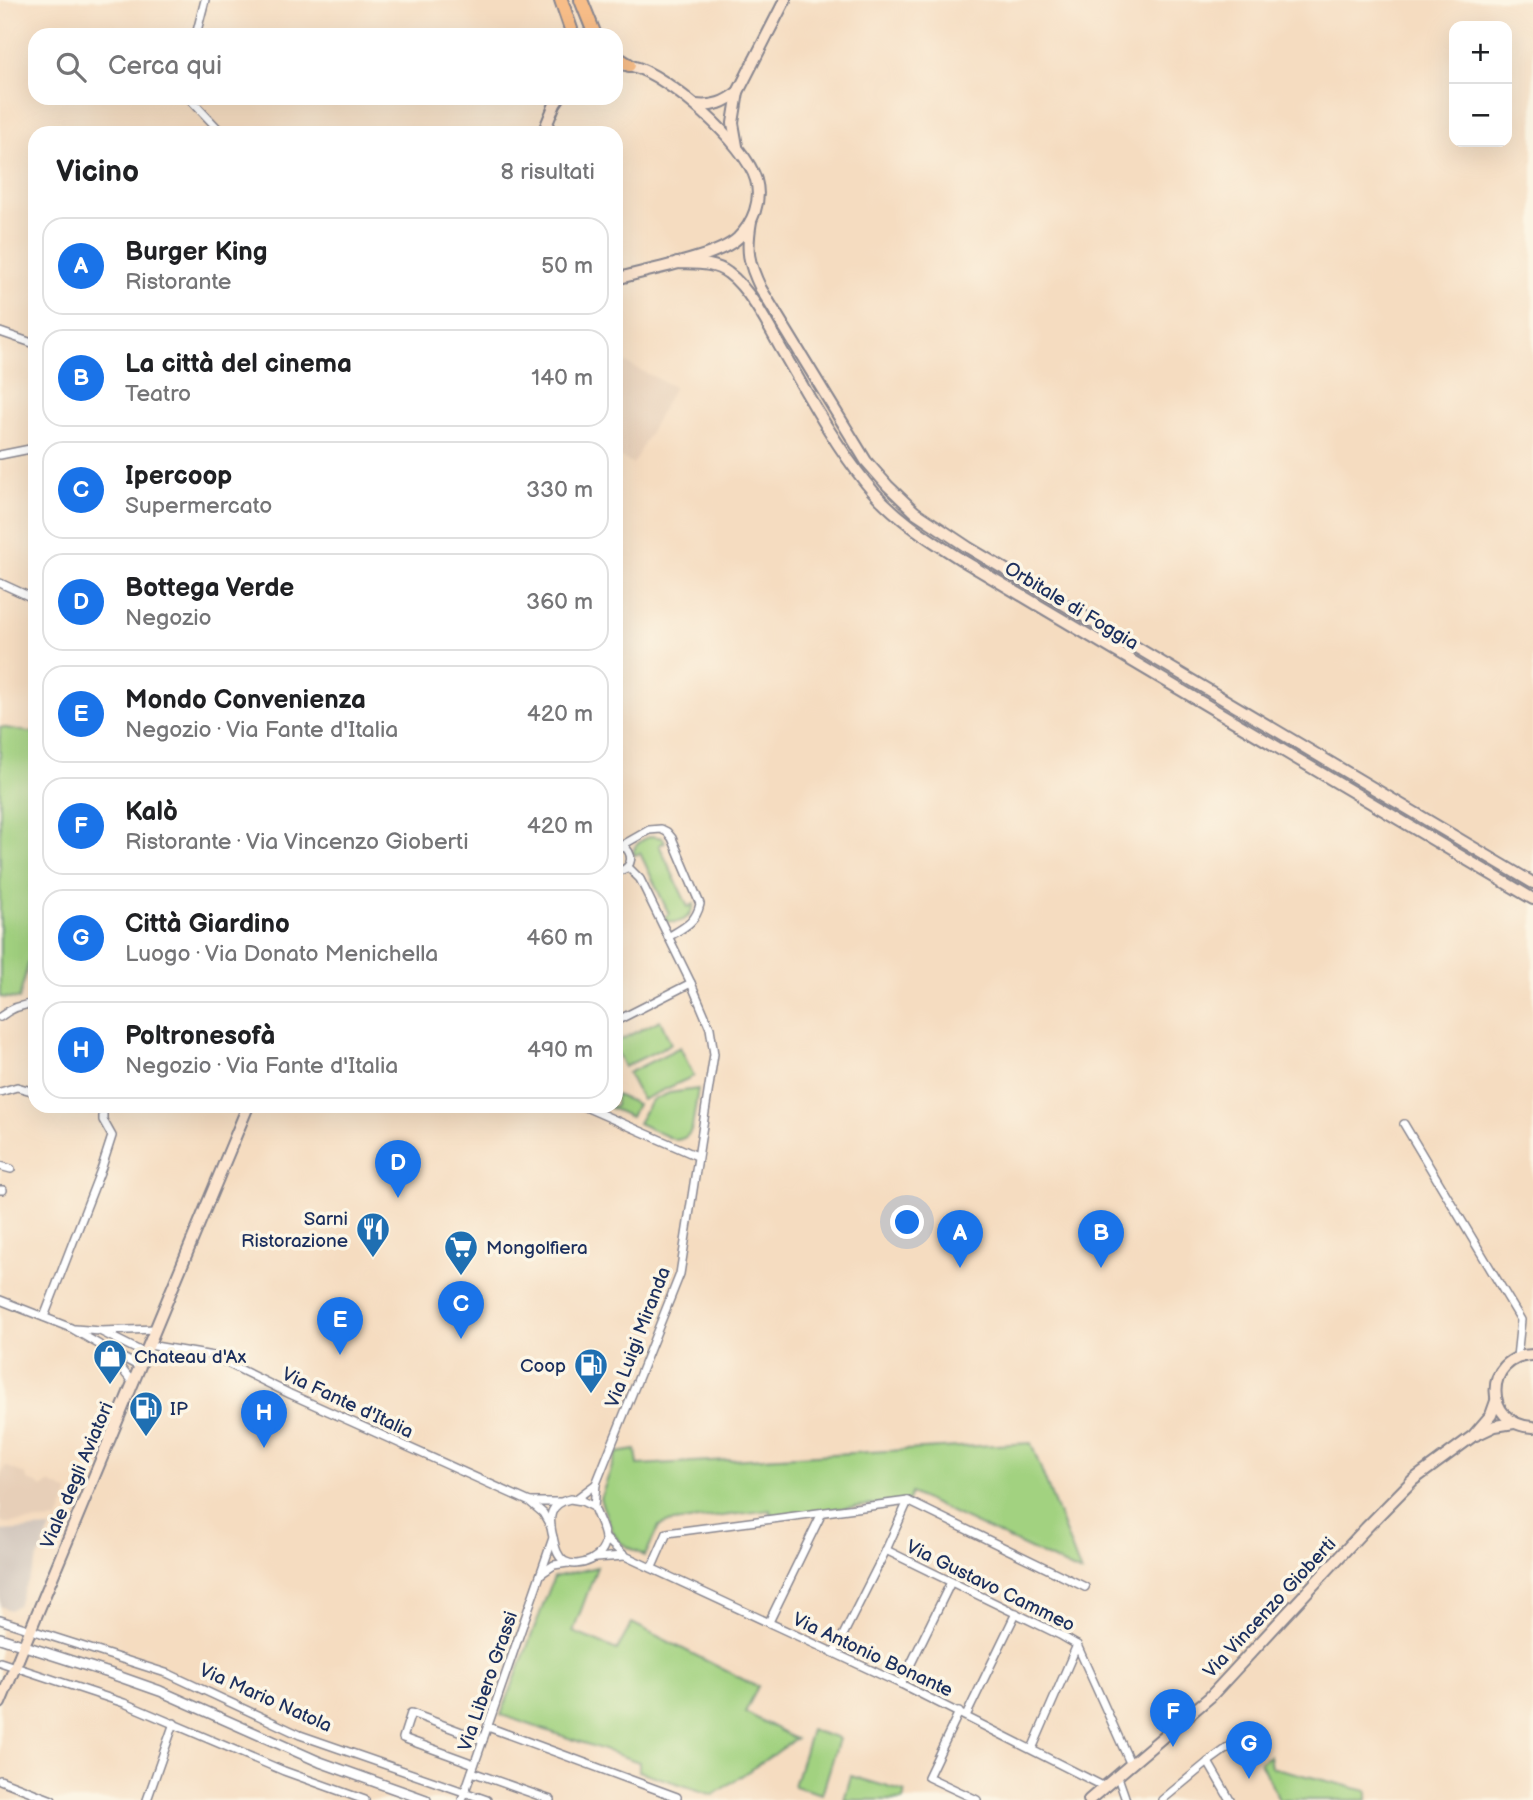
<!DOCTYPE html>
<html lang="it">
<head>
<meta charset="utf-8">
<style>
	body { margin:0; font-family:"Balsamiq Sans",sans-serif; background:#f6f6f6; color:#202124 }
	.controls { position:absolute; right:21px; top:21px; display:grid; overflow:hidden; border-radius:14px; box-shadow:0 7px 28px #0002 }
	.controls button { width:63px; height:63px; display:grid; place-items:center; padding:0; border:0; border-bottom:2px solid #e0e0e0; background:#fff; color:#202124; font:35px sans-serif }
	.you { position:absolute; left:908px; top:1223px; width:24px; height:24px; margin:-18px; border:5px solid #fff; border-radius:50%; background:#1a73e8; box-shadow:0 0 0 10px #1a73e833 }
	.badge { display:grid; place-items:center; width:46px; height:46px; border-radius:50%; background:#1a73e8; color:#fff; font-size:23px; font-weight:700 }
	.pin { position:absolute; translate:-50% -58px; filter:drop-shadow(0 2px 4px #0008) }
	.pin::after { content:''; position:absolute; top:37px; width:24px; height:21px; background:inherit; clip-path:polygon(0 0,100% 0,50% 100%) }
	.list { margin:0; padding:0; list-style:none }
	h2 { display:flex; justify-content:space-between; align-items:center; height:91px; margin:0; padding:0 28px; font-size:30px }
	h2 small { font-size:23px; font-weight:400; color:#757577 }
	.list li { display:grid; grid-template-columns:46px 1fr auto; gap:21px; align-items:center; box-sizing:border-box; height:98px; margin:0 14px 14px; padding:0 14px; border:2px solid #e0e0e0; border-radius:21px }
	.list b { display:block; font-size:26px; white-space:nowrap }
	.list p { margin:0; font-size:23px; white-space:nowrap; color:#757577 }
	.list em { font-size:23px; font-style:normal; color:#757577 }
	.icon { flex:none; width:38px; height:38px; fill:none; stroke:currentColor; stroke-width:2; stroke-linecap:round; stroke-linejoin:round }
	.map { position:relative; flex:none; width:1533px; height:1800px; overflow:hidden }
	.search { position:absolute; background:#fff; box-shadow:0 7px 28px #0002; left:28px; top:28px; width:595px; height:77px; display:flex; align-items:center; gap:18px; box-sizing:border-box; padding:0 24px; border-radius:21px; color:#757577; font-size:26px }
	.panel { position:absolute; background:#fff; box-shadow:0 7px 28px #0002; left:28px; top:126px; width:595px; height:987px; border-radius:21px }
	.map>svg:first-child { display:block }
	.built { fill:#e7cfb8 }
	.industrial { fill:#cec2b9 }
	.green { fill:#a2d280; stroke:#5e806f; stroke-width:2 }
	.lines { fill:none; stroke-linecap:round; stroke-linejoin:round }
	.minor-casing { stroke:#88868f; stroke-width:10 }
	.tertiary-casing { stroke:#88868f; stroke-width:12 }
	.secondary-casing { stroke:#88868f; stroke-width:14 }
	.trunk-casing { stroke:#88868f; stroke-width:16 }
	.minor { stroke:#fff; stroke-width:7 }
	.tertiary { stroke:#fff; stroke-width:9 }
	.secondary { stroke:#fce5cf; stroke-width:10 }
	.trunk { stroke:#f7bd88; stroke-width:12 }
	.labels { text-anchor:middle; stroke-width:7; stroke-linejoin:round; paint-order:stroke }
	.street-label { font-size:19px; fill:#1b2f5e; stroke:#fcf5e5 }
	.poi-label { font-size:19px; fill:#1b2f5e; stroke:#fcf5e5; text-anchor:start }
</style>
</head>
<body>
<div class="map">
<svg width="1533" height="1800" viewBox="0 0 1533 1800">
	<rect width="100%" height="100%" fill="#fcf5e5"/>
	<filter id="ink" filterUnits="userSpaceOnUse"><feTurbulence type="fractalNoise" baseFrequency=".0143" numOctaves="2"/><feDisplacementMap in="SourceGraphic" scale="14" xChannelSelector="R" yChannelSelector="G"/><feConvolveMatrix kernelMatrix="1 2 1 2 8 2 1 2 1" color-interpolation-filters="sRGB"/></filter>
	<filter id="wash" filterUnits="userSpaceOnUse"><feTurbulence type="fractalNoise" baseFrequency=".00686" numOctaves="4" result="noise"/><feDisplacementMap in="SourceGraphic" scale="28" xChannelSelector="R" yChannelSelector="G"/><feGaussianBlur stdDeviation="1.57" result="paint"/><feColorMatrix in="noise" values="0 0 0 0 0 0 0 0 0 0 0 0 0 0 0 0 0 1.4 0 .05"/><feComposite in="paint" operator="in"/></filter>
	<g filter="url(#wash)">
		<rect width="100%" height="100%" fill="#f5dcc0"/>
		<g class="built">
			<path d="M618,359L674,387L633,464L616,455V362Z"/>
			<path d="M5,1466L25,1474L28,1480L43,1487L49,1483L69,1492L58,1520L5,1523L0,1521V1478Z"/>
		</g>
		<path class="industrial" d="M51,1528L18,1605L10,1610L0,1606V1531Z"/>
		<g class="green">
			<path d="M0,727L35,733V938L19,999L0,997Z"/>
			<path d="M652,836L663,838L665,842L659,845L688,907L694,904C691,919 679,926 665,920L664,918L669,914L640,853L635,855L633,853C635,843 643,839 652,836Z"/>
			<path d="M660,1020L671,1044L624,1067L616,1050V1042Z"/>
			<path d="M680,1047L694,1076L642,1100L628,1073Z"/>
			<path d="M698,1089L692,1128C689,1136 684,1140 675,1140L638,1123L651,1101L669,1093Z"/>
			<path d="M616,1095L637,1104L631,1117L606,1106H616Z"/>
			<path d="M1031,1443L1081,1573L911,1493L908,1501L771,1516L770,1510L666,1523L659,1526L645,1556L619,1542L612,1530L600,1499L617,1453L636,1450L638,1465Z"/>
			<path d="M597,1567L573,1632L617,1650L632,1623L758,1687L745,1712L796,1739L713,1795L639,1771V1762L501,1715L554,1577Z"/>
			<path d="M811,1730L839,1739L822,1794L794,1786Z"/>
			<path d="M1269,1756L1271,1767L1367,1791V1800H1279L1260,1762Z"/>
			<path d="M851,1776L905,1792L903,1800H844Z"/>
		</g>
	</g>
	<g filter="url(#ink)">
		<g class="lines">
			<g class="minor-casing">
				<g id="minor">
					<path d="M196,35L205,0"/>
					<path d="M189,98L222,133"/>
					<path d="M0,332L35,344"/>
					<path d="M0,455L35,448"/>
					<path d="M0,583L35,599"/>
					<path d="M616,846L626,848C635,858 630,871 616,871"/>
					<path d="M621,846L649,830L661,829L667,832L672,838L700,904C696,923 683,928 668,937"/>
					<path d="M0,1017C10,1009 22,1004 35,1004"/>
					<path d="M616,1021L691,983"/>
					<path d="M0,1092L17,1087L35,1092"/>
					<path d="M583,1106L697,1156"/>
					<path d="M1404,1124L1521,1320L1517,1357"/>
					<path d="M0,1166L11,1169"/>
					<path d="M0,1190H3"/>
					<path d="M0,1300L71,1328L105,1348L133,1383"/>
					<path d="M44,1317L102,1167L112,1136L103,1120V1106"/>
					<path d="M75,1329L100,1331L146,1354"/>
					<path d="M101,1331L156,1329"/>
					<path d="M149,1345L213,1356L290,1394L530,1502L543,1513L551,1527"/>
					<path d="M108,1350L140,1367"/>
					<path d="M570,1499L582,1501L594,1507C597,1517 604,1528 605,1538C607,1557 579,1570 564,1561C556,1555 555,1545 553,1537C548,1518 549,1504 570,1499Z"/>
					<path d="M576,1499L596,1484"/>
					<path d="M531,1502H559"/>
					<path d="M594,1507L596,1484L680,1274L714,1054L710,1028L691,983L640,879L628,867"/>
					<path d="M605,1538L625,1556L901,1684L1105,1787"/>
					<path d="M886,1550L1060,1635L1077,1645L1131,1765"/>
					<path d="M595,1558L625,1556"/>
					<path d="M652,1567L667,1533L908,1501"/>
					<path d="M542,1573L554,1565L568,1563"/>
					<path d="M0,1620L169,1674L300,1735L487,1800"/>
					<path d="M769,1622L822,1513"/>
					<path d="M834,1653L886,1550L908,1501L1085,1587"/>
					<path d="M0,1662L124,1703L284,1771L365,1800"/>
					<path d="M901,1684L951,1582"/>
					<path d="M959,1712L928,1777L977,1800"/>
					<path d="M966,1716L1016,1613"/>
					<path d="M488,1727L677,1797L674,1800"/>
					<path d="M1032,1749L1077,1645"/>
					<path d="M1208,1762L1240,1739"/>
					<path d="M474,1764L403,1738L411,1713L483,1740"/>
					<path d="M472,1772L551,1800"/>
					<path d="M1118,1777L1126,1800"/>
					<path d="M0,1780L52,1800"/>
					<path d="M147,1800L174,1723"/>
					<path d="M462,1800L553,1538"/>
					<path d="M1162,1800L1208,1762L1230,1800"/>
				</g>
			</g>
			<g class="tertiary-casing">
				<path id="tertiary" d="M0,1638L109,1673L160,1691L320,1762L426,1800"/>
			</g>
			<g class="secondary-casing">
				<g id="secondary">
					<path d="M616,64C621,65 627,64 632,66C668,75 746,144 756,180C762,201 753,223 738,238C717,258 646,270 616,279"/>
					<path d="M696,105C714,107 725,102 738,92"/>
					<path d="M543,133L555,104L559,98"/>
					<path d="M737,146L733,123L738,92L785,0"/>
					<path d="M751,221C746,251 748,262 761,289L866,461L888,486L915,512L969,548L1533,883"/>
					<path d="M677,263C694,264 714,262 728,273C749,288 768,325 780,347C807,393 833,442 866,483C892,516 927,538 962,560L1533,899"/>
					<path d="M1533,1355C1483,1356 1483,1425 1533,1427"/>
					<path d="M1476,1435L1495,1426L1514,1423"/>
					<path d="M0,1703L248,1106"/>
					<path d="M1089,1800L1210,1697L1366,1528L1413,1480L1473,1436L1491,1415L1496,1401"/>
				</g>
			</g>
			<g class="trunk-casing">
				<g id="trunk">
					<path d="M561,0L573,35"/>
					<path d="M581,0L595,35"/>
					<path d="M616,57L629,65"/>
				</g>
			</g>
			<use href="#minor" class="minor"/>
			<use href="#tertiary" class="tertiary"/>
			<use href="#secondary" class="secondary"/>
			<use href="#trunk" class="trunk"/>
		</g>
	</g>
	<defs>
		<g id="restaurant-pin" transform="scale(1.75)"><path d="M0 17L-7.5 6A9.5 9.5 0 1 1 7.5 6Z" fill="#1f6fb2" stroke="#fcf5e5"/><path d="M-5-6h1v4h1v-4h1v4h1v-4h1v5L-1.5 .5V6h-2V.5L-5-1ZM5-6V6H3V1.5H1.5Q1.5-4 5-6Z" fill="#fff"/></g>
		<g id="supermarket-pin" transform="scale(1.75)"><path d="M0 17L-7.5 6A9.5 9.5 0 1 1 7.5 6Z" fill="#1f6fb2" stroke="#fcf5e5"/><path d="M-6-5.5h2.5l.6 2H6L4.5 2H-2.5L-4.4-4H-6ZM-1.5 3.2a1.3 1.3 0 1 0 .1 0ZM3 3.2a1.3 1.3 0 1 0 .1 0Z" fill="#fff"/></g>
		<g id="shop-pin" transform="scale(1.75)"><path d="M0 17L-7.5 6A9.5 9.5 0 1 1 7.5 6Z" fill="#1f6fb2" stroke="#fcf5e5"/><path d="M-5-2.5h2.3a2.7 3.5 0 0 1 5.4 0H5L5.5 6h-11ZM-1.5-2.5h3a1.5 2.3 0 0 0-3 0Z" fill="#fff"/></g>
		<g id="fuel-pin" transform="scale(1.75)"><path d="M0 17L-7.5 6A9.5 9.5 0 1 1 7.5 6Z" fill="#1f6fb2" stroke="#fcf5e5"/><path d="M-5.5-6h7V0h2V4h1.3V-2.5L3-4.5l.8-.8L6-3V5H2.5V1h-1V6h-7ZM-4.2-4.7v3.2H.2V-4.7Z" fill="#fff"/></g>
	</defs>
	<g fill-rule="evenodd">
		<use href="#restaurant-pin" x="373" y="1229"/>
		<use href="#supermarket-pin" x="461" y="1247"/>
		<use href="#shop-pin" x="110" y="1356"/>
		<use href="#fuel-pin" x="591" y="1365"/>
		<use href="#fuel-pin" x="146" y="1408"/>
	</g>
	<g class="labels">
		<g class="street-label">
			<text transform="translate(1072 605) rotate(31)" y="7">Orbitale di Foggia</text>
			<text transform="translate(637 1337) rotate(-69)" y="7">Via Luigi Miranda</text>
			<text transform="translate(348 1402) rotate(25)" y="7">Via Fante d'Italia</text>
			<text transform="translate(76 1475) rotate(-67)" y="7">Viale degli Aviatori</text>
			<text transform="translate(991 1585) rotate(26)" y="7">Via Gustavo Cammeo</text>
			<text transform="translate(1269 1607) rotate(-47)" y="7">Via Vincenzo Gioberti</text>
			<text transform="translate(873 1654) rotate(25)" y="7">Via Antonio Bonante</text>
			<text transform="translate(487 1681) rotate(-71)" y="7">Via Libero Grassi</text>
			<text transform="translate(266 1697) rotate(24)" y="7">Via Mario Natola</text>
		</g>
		<g class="poi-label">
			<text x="348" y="1225" text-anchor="end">Sarni<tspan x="348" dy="22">Ristorazione</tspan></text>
			<text x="486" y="1254">Mongolfiera</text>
			<text x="134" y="1363">Chateau d'Ax</text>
			<text x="566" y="1372" text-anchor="end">Coop</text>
			<text x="170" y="1415">IP</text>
		</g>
	</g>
</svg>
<div class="controls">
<button>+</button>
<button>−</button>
</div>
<div class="you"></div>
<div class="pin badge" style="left:960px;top:1268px">A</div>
<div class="pin badge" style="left:1101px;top:1268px">B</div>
<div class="pin badge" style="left:461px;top:1339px">C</div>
<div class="pin badge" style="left:398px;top:1198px">D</div>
<div class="pin badge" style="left:340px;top:1355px">E</div>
<div class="pin badge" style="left:1173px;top:1747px">F</div>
<div class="pin badge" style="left:1249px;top:1779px">G</div>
<div class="pin badge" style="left:264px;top:1448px">H</div>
<div class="search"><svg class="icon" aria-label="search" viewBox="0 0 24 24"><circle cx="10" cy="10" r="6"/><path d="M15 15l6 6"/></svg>Cerca qui</div>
<section class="panel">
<h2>Vicino<small>8 risultati</small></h2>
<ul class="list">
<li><span class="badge">A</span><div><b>Burger King</b><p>Ristorante</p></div><em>50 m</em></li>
<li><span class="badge">B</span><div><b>La città del cinema</b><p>Teatro</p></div><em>140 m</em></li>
<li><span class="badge">C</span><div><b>Ipercoop</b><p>Supermercato</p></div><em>330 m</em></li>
<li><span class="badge">D</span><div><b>Bottega Verde</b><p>Negozio</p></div><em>360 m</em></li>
<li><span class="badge">E</span><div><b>Mondo Convenienza</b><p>Negozio · Via Fante d'Italia</p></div><em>420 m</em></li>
<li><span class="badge">F</span><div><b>Kalò</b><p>Ristorante · Via Vincenzo Gioberti</p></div><em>420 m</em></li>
<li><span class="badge">G</span><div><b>Città Giardino</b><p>Luogo · Via Donato Menichella</p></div><em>460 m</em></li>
<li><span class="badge">H</span><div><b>Poltronesofà</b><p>Negozio · Via Fante d'Italia</p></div><em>490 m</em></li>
</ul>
</section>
</div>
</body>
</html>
